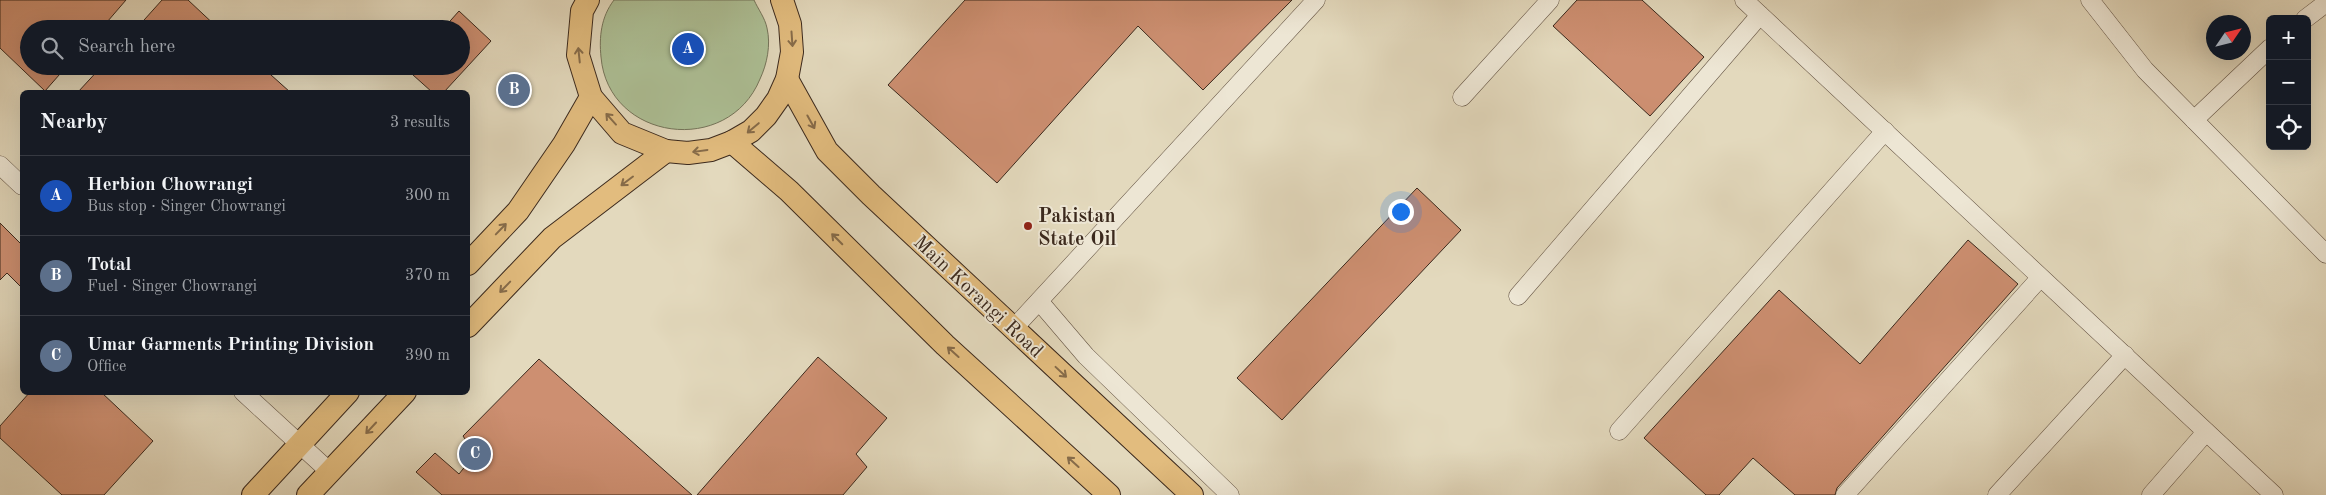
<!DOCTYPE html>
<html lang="en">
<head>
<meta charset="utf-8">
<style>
	body { margin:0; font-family:"Old Standard TT",serif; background:#20242c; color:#f1f3f6 }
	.controls { position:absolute; right:15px; top:15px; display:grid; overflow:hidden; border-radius:8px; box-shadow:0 5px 20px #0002 }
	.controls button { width:45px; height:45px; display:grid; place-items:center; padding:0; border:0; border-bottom:1px solid #363941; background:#171b24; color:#f1f3f6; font:25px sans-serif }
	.compass { position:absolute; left:2206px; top:15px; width:45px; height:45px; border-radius:50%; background:#171b24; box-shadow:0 5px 20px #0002; rotate:55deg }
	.you { position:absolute; left:1400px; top:211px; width:18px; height:18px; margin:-12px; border:4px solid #fff; border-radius:50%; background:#1a73e8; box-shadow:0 0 0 8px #1a73e833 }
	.badge { display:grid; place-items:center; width:32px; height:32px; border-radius:50%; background:#c59692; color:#fff; font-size:16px; font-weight:700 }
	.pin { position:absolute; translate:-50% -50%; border:2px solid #fff; box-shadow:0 1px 5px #0006 }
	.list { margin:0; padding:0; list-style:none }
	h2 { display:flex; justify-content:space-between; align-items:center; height:65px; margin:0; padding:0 20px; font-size:21px }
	h2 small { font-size:16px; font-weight:400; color:#9ea1a6 }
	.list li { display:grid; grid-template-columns:32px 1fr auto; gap:15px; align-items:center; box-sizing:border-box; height:80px; padding:0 20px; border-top:1px solid #363941 }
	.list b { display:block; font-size:19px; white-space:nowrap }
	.list p { margin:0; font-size:16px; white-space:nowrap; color:#9ea1a6 }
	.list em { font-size:16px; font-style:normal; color:#9ea1a6 }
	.icon { flex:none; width:28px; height:28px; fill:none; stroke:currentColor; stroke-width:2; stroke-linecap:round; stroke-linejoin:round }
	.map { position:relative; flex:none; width:2326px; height:495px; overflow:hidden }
	.search { position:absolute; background:#171b24; box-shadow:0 5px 20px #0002; left:20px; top:20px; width:450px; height:55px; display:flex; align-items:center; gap:12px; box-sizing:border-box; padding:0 18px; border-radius:28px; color:#9ea1a6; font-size:19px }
	.panel { position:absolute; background:#171b24; box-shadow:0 5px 20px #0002; left:20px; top:90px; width:450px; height:305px; border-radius:8px }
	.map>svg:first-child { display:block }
	.green { fill:#adc096; stroke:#74745a }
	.building { fill:#cd8f71; stroke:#3b291d }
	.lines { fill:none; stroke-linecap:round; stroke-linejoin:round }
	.minor-casing { stroke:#655545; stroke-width:19 }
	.major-casing { stroke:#3b291d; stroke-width:24 }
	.minor { stroke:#ede6d4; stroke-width:18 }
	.major { stroke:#e2bc7e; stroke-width:22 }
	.oneway { stroke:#866b49 }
	.poi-dot { fill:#8f2418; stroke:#ede6d4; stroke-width:2 }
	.labels { text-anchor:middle; stroke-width:4; stroke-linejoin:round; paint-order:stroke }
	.poi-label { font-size:20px; font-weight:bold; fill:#3b291d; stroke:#ede6d4; text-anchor:start }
	.street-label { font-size:20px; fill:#3b291d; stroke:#ede6d4 }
</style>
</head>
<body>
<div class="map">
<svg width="2326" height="495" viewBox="0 0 2326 495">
	<rect width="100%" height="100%" fill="#e3d9bd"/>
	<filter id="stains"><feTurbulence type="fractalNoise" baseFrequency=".004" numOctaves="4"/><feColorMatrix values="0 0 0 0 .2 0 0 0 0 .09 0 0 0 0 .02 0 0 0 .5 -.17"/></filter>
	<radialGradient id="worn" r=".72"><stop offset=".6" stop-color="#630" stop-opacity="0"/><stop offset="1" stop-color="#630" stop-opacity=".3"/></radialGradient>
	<path class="green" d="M614,0H754C758,9 765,18 767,28C771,45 767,64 760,79C728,157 608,141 601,57C599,37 601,17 614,0Z"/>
	<g class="building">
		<path d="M0,0H126L101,29H29V66H67L45,91L0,48Z"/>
		<path d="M162,0H188L219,29H136Z"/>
		<path d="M965,0H1292L1203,90L1138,26L997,183L888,85Z"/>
		<path d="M1577,0H1642L1704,57L1650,116L1553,26Z"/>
		<path d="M459,11L491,41L444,92H432L403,66H461V29H443Z"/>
		<path d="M102,66H261L290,92H78Z"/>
		<path d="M1417,188L1461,230L1282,420L1237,378Z"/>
		<path d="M0,223L22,245V288L7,273L0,280Z"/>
		<path d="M1968,240L2018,284L1837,488L1835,495H1795L1753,458L1719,495H1706L1644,438L1779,290L1860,364Z"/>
		<path d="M818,357L887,418L856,454L867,467L843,495H697Z"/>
		<path d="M539,359L692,495H442L416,472L435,453L459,474L475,454L463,436Z"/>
		<path d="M30,392H101L153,441L104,495H62L0,438V426Z"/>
	</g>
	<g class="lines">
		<g class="minor-casing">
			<g id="minor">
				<path d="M1744,0L2274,495"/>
				<path d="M2090,0L2145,70L2326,254"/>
				<path d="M2305,19L2326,3"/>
				<path d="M1462,97L1550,0"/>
				<path d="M2194,120L2270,48"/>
				<path d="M0,165L22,186"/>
				<path d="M1518,296L1760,15"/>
				<path d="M1039,301L1086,356L1230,495"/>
				<path d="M1014,328L1316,0"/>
				<path d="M243,392L330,472"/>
				<path d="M1619,431L1885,131"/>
				<path d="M1845,495L2040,278"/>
				<path d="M1997,495L2125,355"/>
				<path d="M2151,495L2206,432"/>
			</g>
		</g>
		<g class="major-casing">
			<g id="major">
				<path d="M588,0L582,11L578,55L591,97L622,133L666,151L688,153L711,150L732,142L751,131L766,116L778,99L787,79L792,52L790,24L782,0"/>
				<path d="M787,79L827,151L871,195L1192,495"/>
				<path d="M732,142L789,191L945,345L1109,495"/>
				<path d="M468,264L518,211L564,144L591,97"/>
				<path d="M468,326L552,238L666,151"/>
				<path d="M253,495L348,392"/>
				<path d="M308,495L405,392"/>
			</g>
		</g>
		<use href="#minor" class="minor"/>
		<use href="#major" class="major"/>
	</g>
	<defs><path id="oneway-shaft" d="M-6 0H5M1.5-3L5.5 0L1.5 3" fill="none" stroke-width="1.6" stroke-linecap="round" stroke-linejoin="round" transform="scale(1.25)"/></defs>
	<g class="oneway">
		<use href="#oneway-shaft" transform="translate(792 39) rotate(86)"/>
		<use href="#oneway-shaft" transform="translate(579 55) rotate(-96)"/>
		<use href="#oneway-shaft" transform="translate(611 119) rotate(-132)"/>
		<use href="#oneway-shaft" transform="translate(811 122) rotate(61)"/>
		<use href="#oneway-shaft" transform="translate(753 128) rotate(140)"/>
		<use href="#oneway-shaft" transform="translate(700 151) rotate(172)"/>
		<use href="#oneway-shaft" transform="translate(627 181) rotate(143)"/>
		<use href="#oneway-shaft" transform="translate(501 229) rotate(-46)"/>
		<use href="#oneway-shaft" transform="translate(837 239) rotate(-135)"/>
		<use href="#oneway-shaft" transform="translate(505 287) rotate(134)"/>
		<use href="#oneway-shaft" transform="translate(953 352) rotate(-138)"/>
		<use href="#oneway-shaft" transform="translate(1061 372) rotate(43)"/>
		<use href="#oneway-shaft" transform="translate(371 428) rotate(133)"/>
		<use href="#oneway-shaft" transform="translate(1073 462) rotate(-138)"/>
	</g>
	<circle class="poi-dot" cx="1028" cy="226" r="5"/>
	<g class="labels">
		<g class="poi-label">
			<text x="1038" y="222">Pakistan<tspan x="1038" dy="23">State Oil</tspan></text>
		</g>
		<g class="street-label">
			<text transform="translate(979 296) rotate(43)" y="7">Main Korangi Road</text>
		</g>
	</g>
	<rect width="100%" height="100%" filter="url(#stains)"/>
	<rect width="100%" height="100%" fill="url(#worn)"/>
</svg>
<div class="controls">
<button>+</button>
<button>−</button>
<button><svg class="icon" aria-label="locate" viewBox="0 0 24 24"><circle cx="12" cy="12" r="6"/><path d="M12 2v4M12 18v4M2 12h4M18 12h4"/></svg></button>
</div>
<svg class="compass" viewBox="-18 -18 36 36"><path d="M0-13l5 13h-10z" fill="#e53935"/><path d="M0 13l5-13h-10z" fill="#9ea1a6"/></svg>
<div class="you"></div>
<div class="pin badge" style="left:688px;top:49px;background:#1a4fb4">A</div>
<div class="pin badge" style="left:514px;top:90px;background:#5c6f8a">B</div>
<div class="pin badge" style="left:475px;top:454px;background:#5c6f8a">C</div>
<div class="search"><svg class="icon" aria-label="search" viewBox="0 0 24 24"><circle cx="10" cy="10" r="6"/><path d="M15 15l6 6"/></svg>Search here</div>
<section class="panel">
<h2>Nearby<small>3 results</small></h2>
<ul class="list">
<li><span class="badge" style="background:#1a4fb4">A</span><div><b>Herbion Chowrangi</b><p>Bus stop · Singer Chowrangi</p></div><em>300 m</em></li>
<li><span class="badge" style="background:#5c6f8a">B</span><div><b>Total</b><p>Fuel · Singer Chowrangi</p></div><em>370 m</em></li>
<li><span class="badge" style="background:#5c6f8a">C</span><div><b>Umar Garments Printing Division</b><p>Office</p></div><em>390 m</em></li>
</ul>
</section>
</div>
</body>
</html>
